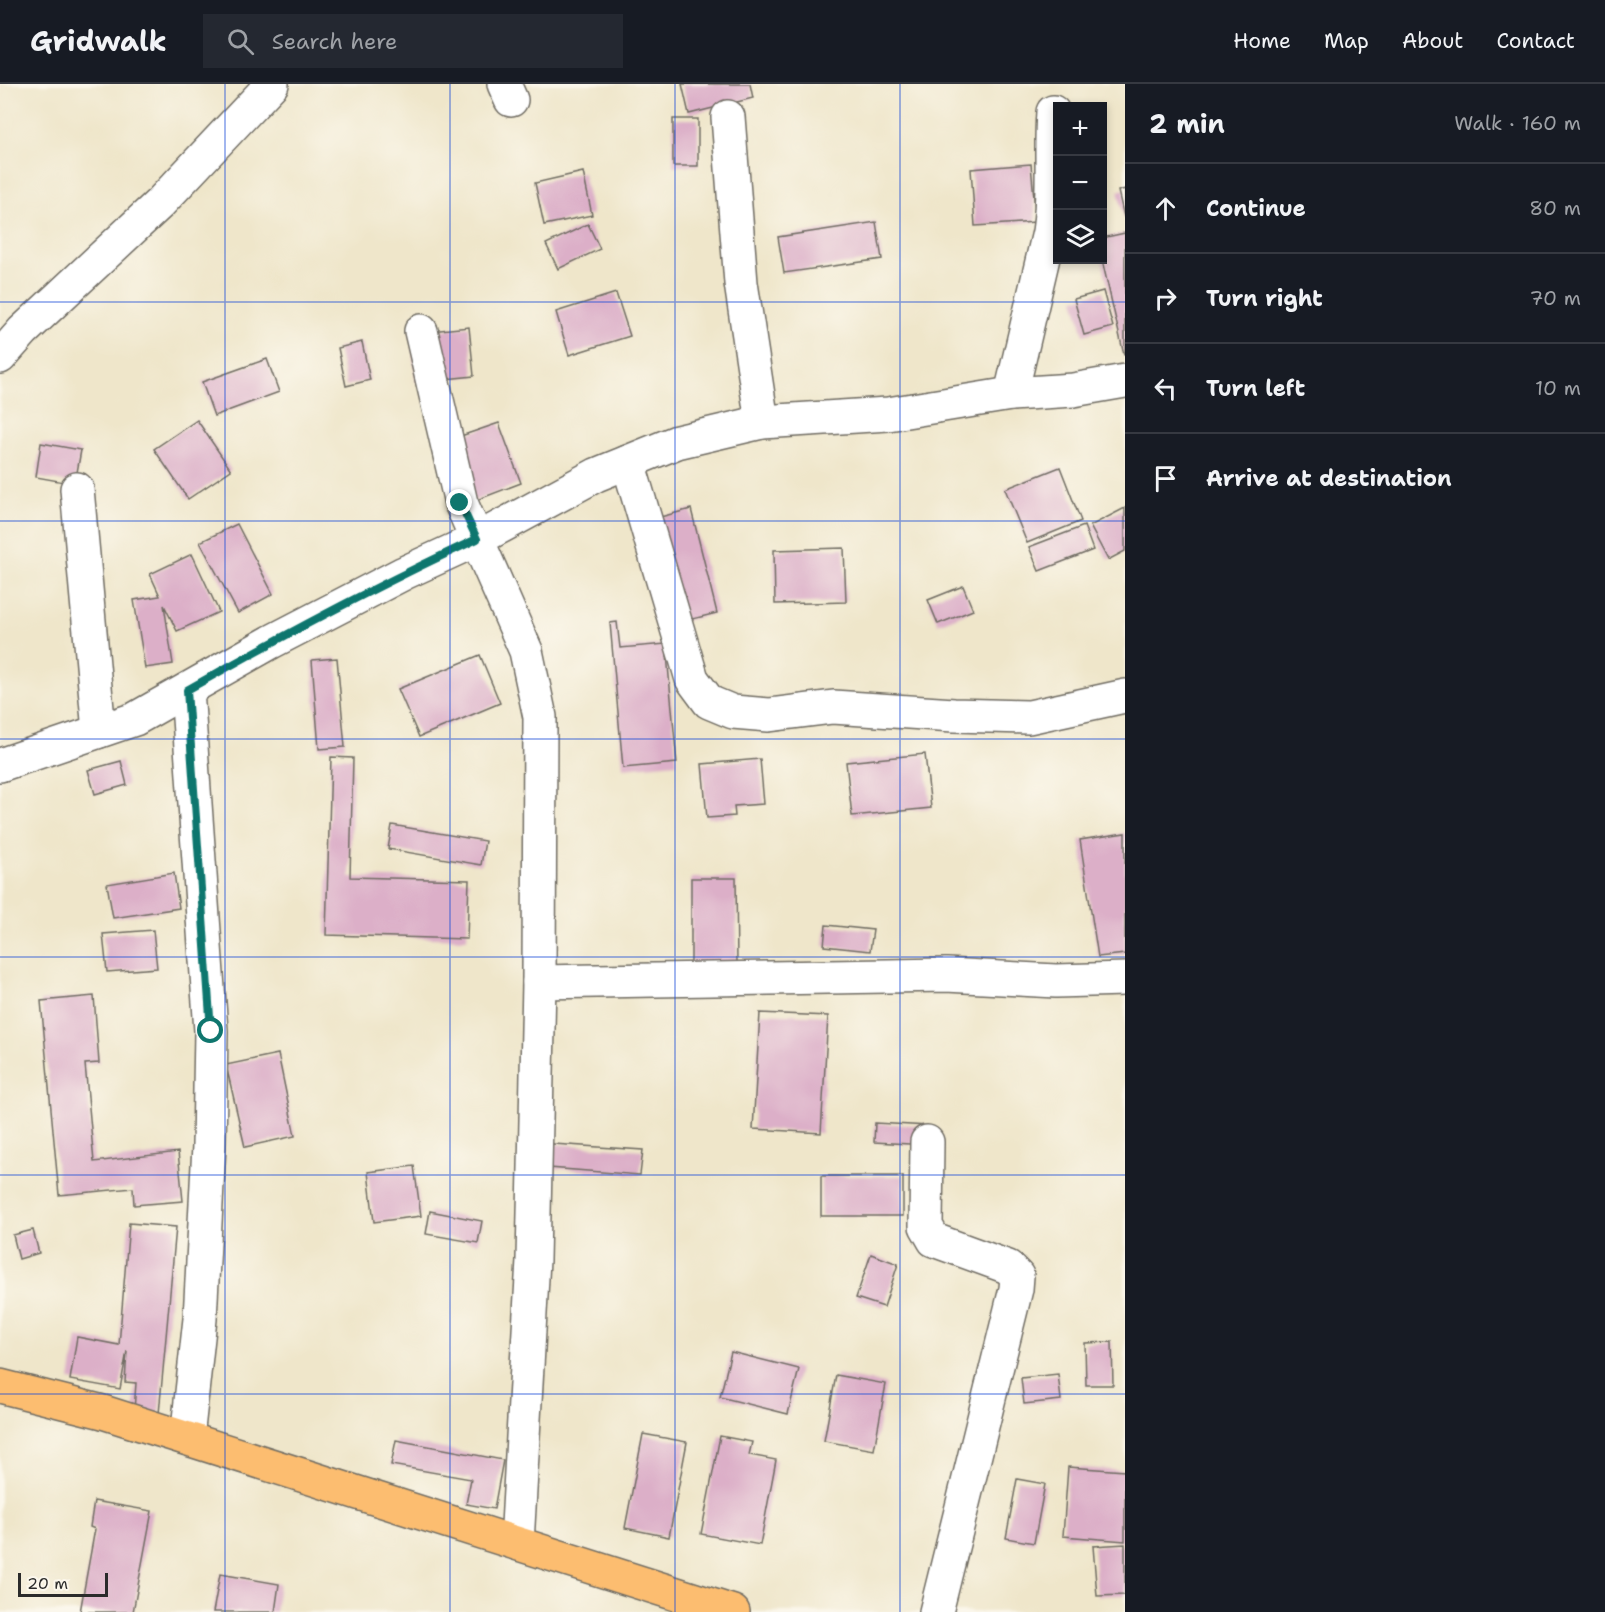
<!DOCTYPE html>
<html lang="en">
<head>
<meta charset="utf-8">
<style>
	body { margin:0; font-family:"Shantell Sans",sans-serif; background:#242831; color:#f1f3f6 }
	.controls { position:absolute; right:18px; top:18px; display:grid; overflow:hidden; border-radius:0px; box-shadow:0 3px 9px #0003 }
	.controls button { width:54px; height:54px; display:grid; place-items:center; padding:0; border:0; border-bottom:2px solid #363941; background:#171b24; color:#f1f3f6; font:30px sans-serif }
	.scale { position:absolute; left:18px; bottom:15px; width:90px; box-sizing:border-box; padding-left:6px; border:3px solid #2b2b2b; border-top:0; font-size:16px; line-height:21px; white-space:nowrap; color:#2b2b2b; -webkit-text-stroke:4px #fbf7ec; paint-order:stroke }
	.stop { position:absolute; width:18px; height:18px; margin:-14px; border:4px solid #0f766e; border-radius:50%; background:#fff }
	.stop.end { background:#0f766e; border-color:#fff; box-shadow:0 2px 6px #0008 }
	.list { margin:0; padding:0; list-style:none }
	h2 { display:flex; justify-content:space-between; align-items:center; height:78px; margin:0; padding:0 24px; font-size:26px }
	h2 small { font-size:20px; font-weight:400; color:#9ea1a6 }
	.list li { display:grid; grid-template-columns:39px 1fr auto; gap:18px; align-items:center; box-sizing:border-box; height:90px; padding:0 24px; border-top:2px solid #363941 }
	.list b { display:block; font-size:22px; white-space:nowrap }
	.list em { font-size:20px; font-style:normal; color:#9ea1a6 }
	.icon { flex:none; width:33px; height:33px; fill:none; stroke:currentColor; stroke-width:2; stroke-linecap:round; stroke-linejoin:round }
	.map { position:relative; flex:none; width:1125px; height:1528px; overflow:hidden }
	header { display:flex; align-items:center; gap:36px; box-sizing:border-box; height:84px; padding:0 30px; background:#171b24; border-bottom:2px solid #363941 }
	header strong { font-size:28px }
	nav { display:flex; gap:33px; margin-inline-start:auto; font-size:21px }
	.search { width:420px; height:54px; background:#242831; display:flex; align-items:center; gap:15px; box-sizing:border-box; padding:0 21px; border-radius:0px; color:#9ea1a6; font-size:22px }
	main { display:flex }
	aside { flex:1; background:#171b24 }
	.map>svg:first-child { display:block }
	.building { fill:#dcafc8 }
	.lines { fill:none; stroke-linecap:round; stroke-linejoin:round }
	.minor-casing { stroke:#706c63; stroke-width:36 }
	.major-casing { stroke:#706c63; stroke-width:36 }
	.minor { stroke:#fff; stroke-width:33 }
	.major { stroke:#fcbd6f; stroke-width:33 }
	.route { stroke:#0f766e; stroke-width:8 }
	.grid { fill:none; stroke:#1d4ed8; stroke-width:1.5; stroke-opacity:0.55 }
</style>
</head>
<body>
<header>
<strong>Gridwalk</strong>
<div class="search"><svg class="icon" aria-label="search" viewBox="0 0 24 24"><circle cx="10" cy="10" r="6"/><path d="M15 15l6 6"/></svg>Search here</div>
<nav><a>Home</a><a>Map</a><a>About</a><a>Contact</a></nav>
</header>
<main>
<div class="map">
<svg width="1125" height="1528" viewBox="0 0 1125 1528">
	<rect width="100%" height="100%" fill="#fbf7ec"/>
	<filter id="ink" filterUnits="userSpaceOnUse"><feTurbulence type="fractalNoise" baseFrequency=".0167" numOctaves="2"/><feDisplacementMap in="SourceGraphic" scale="12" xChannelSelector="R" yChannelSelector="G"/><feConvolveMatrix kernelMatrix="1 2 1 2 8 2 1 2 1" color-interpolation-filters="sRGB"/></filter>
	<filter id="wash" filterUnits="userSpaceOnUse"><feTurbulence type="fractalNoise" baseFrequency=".008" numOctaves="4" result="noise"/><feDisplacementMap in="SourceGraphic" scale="24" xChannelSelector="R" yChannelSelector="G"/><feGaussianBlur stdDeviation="1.35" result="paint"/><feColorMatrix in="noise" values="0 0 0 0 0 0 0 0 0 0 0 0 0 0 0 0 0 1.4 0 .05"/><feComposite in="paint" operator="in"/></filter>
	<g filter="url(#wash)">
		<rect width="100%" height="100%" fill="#efe6ca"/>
		<g id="blocks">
			<g class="building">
				<path d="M682,0H750L753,14L689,30Z"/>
				<rect x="673" y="35" width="25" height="47"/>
				<path d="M1031,80L1036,138L975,142L971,85Z"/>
				<path d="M583,88L592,131L544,141L535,99Z"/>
				<path d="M1125,105V133H1124L1118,107Z"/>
				<path d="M876,138L882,175L784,189L778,153Z"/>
				<path d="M588,140L600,165L558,185L546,160Z"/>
				<path d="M1125,149V271H1124L1102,176V154Z"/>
				<path d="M1103,207L1113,243L1084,251L1074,215Z"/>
				<path d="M616,209L630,252L569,271L556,228Z"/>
				<path d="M469,243L474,292L416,298L411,249Z"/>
				<path d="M362,258L370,296L346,302L338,264Z"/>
				<path d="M267,275L279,308L214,332L202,298Z"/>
				<path d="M197,336L231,386L188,415L154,365Z"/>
				<path d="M499,339L521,399L474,417L452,355Z"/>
				<path d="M41,359L81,366L75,400L36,393Z"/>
				<path d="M1060,383L1081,437L1027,459L1005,405Z"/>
				<path d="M1125,424V467L1108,476L1090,442Z"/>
				<path d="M691,425L717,529L668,541L641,438Z"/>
				<path d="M237,440L273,510L238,529L200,458Z"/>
				<path d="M1084,442L1093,466L1039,487L1029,463Z"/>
				<path d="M844,464L846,518L775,520L774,466Z"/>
				<path d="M192,470L219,528L177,547L164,521L173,580L145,584L134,516L160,512L150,490Z"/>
				<path d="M963,502L973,526L938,540L928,516Z"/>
				<path d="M617,538L620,564L666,560L677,679L623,684L610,539Z"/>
				<path d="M480,571L500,619L419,653L398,605Z"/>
				<path d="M337,574L345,663L319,665L312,576Z"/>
				<path d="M925,670L931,724L852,732L846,678Z"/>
				<path d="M331,673L353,674L350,793L469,796L467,855L326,851Z"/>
				<path d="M760,675L764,720L734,722L735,732L707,734L702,680Z"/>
				<path d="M121,677L127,701L95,710L88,686Z"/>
				<path d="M392,741L485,757L481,781L388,765Z"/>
				<path d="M1125,749V870L1098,873L1080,756Z"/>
				<path d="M174,789L179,824L113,834L107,800Z"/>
				<path d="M691,794H736L737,882H691Z"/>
				<path d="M826,841L873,846L870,867L824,862Z"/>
				<path d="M153,846L157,884L107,888L103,850Z"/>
				<path d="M94,912L99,979L85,980L94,1078L178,1068L183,1117L134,1121L133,1104L59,1111L41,917Z"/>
				<path d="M760,929L828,932L821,1049L753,1045Z"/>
				<path d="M278,970L295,1052L245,1063L226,981Z"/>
				<path d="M875,1039L929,1042L928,1061L874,1058Z"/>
				<path d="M538,1059L643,1066L640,1091L536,1083Z"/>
				<path d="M414,1082L421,1132L374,1138L368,1088Z"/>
				<rect x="821" y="1092" width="82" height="40"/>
				<path d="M430,1127L482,1137L478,1159L426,1150Z"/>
				<path d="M129,1139L176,1143L159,1330L134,1327L136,1299L125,1298L127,1267L120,1305L70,1296L77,1253L119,1261Z"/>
				<path d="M33,1146L39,1169L19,1175L13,1151Z"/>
				<path d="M871,1170L898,1180L884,1223L856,1214Z"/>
				<path d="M1112,1258L1113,1301H1086L1085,1259Z"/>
				<path d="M731,1268L799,1285L788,1330L720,1313Z"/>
				<path d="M1058,1290L1061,1316L1024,1320L1021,1294Z"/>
				<path d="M836,1291L886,1300L874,1366L824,1357Z"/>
				<path d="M643,1350L687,1358L669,1453L625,1444Z"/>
				<path d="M720,1352L752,1358L749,1371L776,1376L760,1461L701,1450Z"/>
				<path d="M396,1356L503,1376L494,1425L466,1420L471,1395L391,1381Z"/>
				<path d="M1068,1383L1125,1387V1457L1063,1452Z"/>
				<path d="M1017,1395L1045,1400L1034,1459L1006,1454Z"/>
				<path d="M94,1417L152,1427L133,1528H80L95,1445L90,1443Z"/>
				<path d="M1125,1460V1511L1097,1512L1093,1462Z"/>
				<path d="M220,1490L279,1500L275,1528H213Z"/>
			</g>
		</g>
	</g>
	<g filter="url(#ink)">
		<use href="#blocks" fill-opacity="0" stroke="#706c63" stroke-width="1.5"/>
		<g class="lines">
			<g class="minor-casing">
				<g id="minor">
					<path d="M504,0L511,16"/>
					<path d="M728,33L741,199L762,338"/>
					<path d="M421,247L461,419L526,567L540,633L539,898L533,1176L517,1459"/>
					<path d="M0,273L23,247L160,119L272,0"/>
					<path d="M1011,310L1049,148C1055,108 1050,68 1053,28"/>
					<path d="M628,378L692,595L709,618L733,628L769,631L833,623L954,631L1029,633L1125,612"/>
					<path d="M77,405L99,647"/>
					<path d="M187,606L211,947L209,1062L200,1235L187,1354"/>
					<path d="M0,681L135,635L271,558L404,489L478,455L596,391L677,358L762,338L888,330L1011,310L1073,306L1125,297"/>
					<path d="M539,898L946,891L1056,897L1125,895"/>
					<path d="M927,1058L926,1142L934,1156L1008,1183L1017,1192L1016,1205L936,1528"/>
				</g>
			</g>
			<g class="major-casing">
				<path id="major" d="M0,1302L103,1328L733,1528"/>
			</g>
			<use href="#minor" class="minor"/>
			<use href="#major" class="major"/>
		</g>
	</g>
	<g class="lines" filter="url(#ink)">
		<path class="route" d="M211,947L187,606C282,552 378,501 477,455L460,419"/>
	</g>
	<path class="grid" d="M225,0V1528M450,0V1528M675,0V1528M900,0V1528M0,218H1125M0,437H1125M0,655H1125M0,873H1125M0,1091H1125M0,1310H1125"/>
</svg>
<div class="controls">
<button>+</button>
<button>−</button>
<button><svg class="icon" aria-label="layers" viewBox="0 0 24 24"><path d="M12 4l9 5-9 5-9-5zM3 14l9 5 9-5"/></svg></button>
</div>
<div class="scale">20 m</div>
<div class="stop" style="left:211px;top:947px"></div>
<div class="stop end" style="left:460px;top:419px"></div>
</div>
<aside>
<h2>2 min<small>Walk · 160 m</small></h2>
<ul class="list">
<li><svg class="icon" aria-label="ahead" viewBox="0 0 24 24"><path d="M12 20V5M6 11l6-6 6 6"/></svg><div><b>Continue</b></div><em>80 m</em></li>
<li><svg class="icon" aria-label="right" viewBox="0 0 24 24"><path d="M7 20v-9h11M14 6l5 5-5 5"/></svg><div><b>Turn right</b></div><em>70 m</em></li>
<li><svg class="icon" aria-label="left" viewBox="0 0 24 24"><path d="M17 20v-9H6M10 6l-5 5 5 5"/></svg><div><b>Turn left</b></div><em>10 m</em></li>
<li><svg class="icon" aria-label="arrive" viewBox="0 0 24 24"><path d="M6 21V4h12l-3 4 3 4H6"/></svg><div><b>Arrive at destination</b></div></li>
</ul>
</aside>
</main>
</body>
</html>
